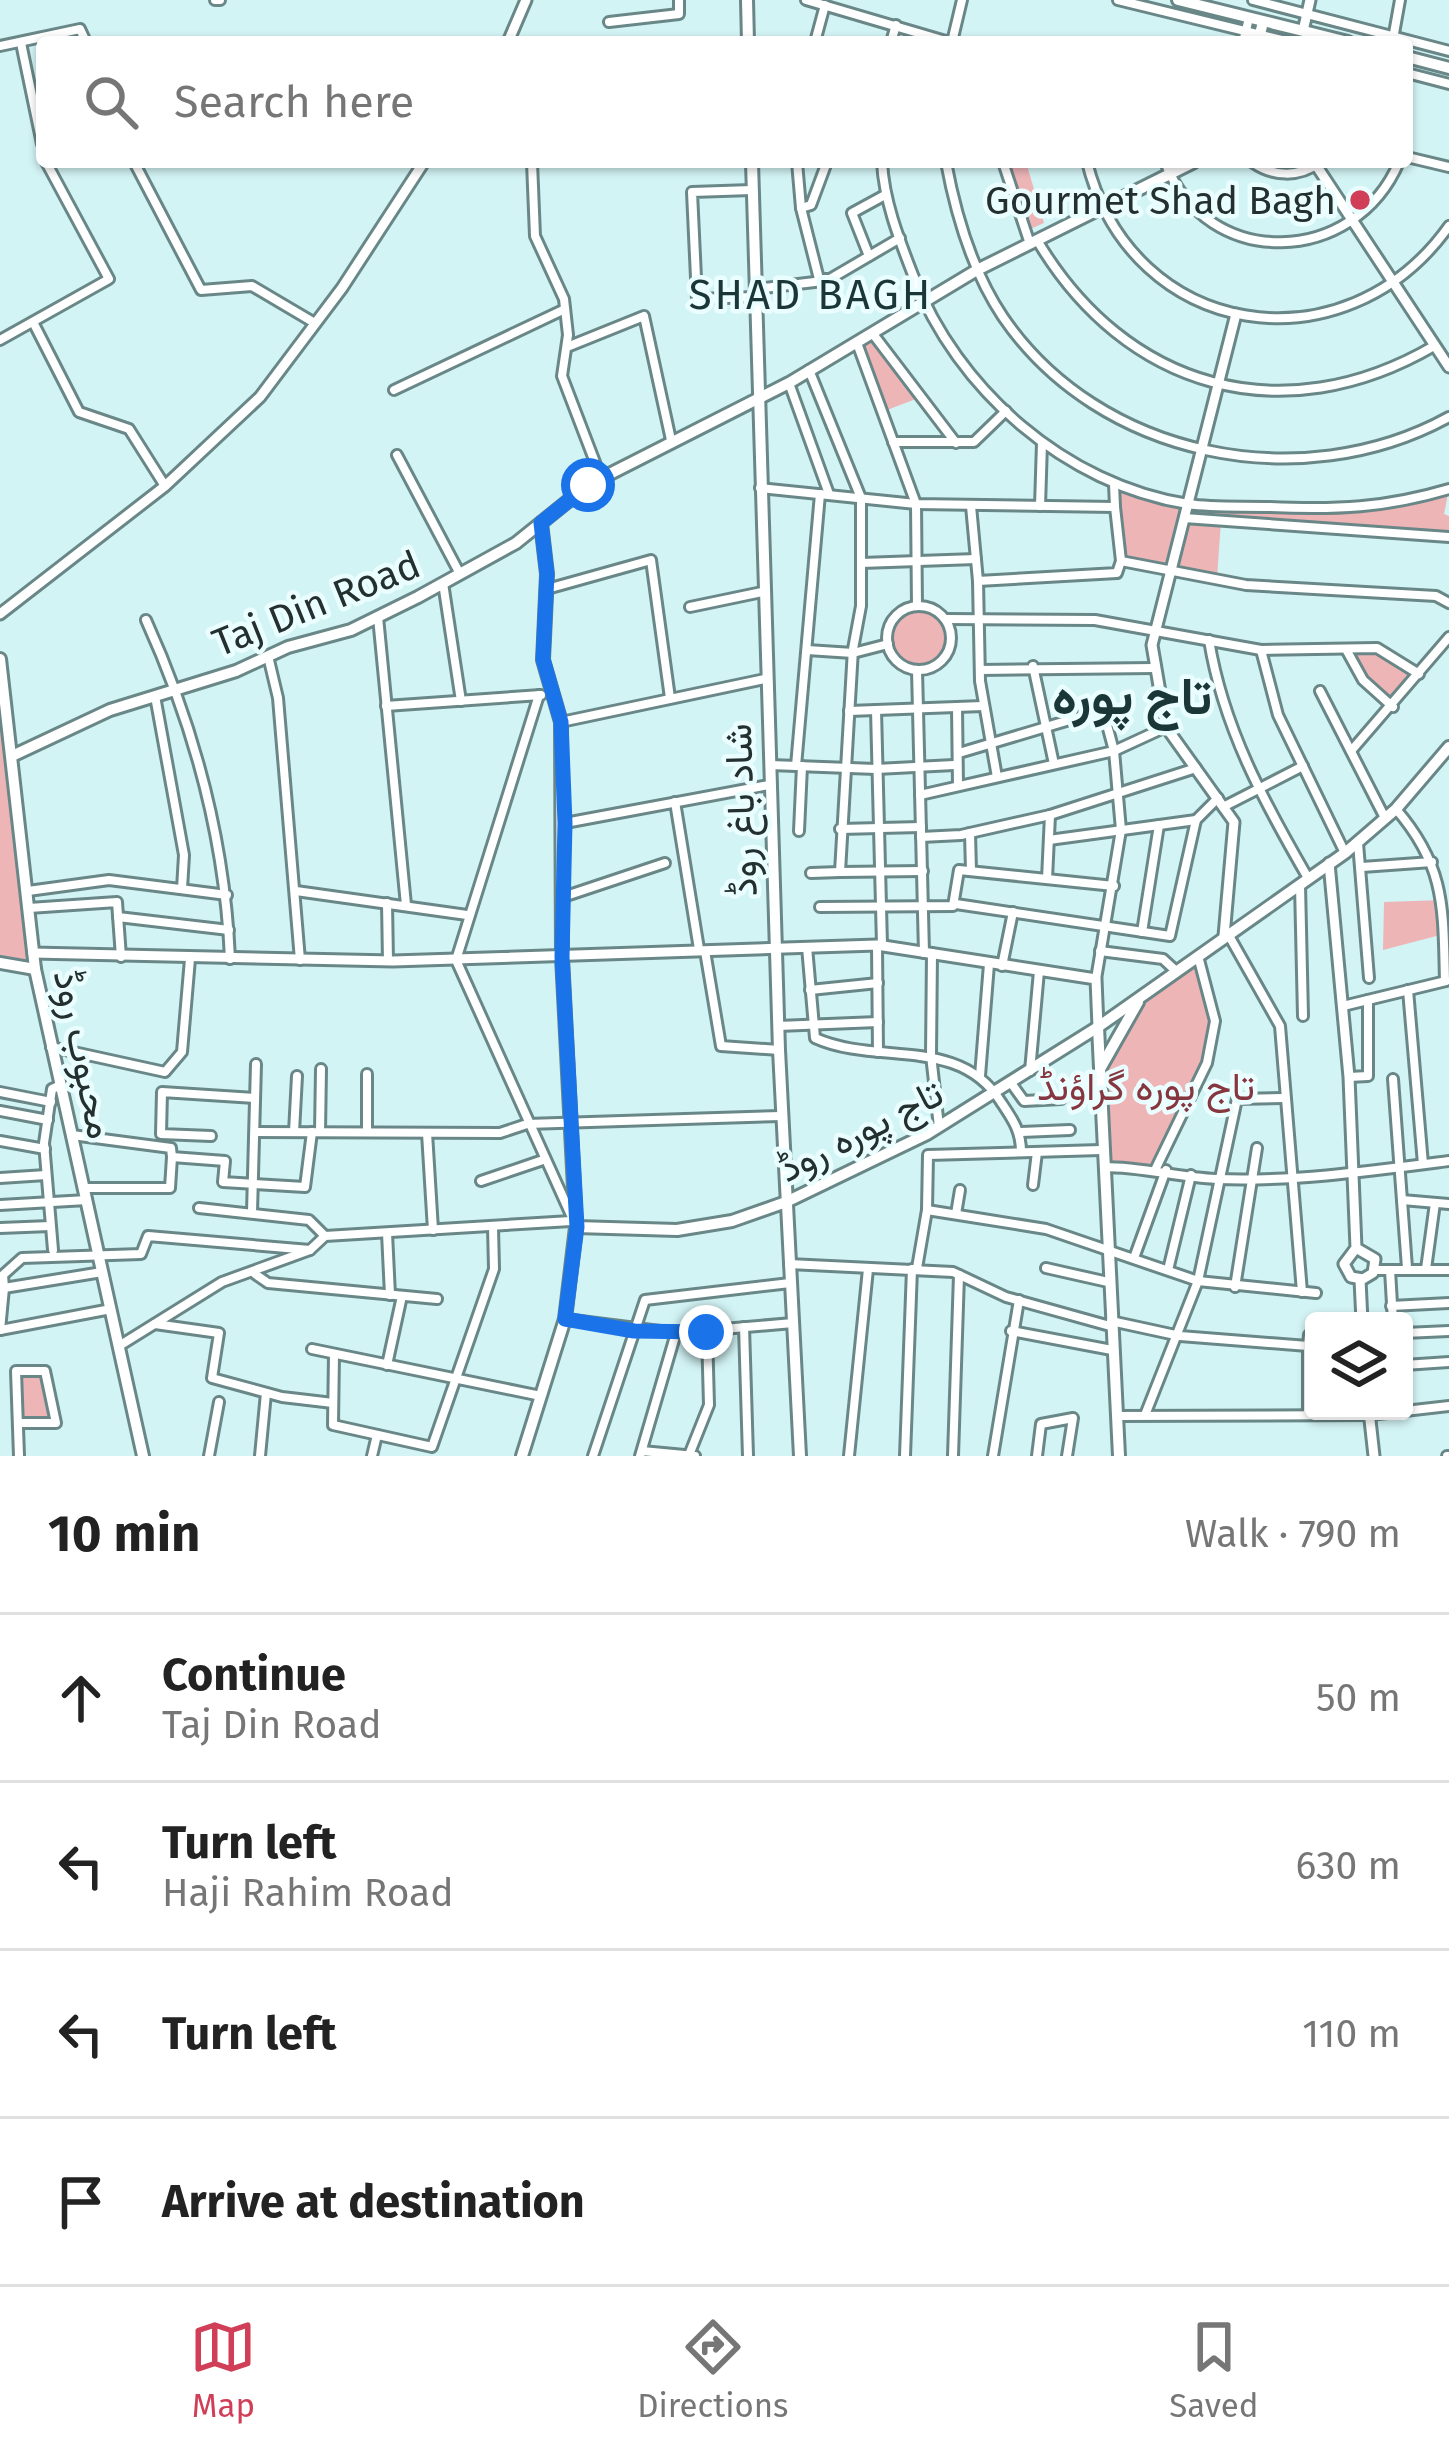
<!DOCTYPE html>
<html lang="en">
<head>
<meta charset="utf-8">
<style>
	body { margin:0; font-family:"Fira Sans",Vazirmatn,sans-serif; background:#f6f6f6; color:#222 }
	.controls { position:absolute; right:36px; bottom:36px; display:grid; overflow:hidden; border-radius:12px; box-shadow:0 3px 9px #0004 }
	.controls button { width:108px; height:108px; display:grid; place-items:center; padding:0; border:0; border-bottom:3px solid #e0e0e0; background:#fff; color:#222; font:60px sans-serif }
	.stop { position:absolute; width:36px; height:36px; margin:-27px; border:9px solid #1a73e8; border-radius:50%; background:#fff }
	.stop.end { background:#1a73e8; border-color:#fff; box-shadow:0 3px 12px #0008 }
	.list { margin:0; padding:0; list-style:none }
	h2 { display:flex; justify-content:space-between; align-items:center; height:156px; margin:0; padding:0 48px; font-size:51px }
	h2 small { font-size:39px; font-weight:400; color:#767676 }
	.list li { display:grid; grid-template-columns:78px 1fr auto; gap:36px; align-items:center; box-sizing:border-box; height:168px; padding:0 48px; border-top:3px solid #e0e0e0 }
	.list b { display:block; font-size:45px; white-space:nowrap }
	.list p { margin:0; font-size:39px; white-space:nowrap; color:#767676 }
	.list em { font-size:39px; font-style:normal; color:#767676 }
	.icon { flex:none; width:66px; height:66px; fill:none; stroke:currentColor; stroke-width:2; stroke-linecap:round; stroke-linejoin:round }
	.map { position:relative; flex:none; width:1449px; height:1456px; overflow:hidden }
	.search { position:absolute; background:#fff; box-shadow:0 3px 9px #0004; left:36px; right:36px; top:36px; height:132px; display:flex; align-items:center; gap:30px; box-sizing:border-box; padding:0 42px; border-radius:12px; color:#767676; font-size:45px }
	.sheet { height:828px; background:#fff }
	nav { display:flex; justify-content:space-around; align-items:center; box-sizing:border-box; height:168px; border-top:3px solid #e0e0e0; background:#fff; font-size:33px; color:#767676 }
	nav a { display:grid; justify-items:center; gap:6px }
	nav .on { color:#d03f57 }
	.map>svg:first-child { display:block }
	.green { fill:#eeb5b7 }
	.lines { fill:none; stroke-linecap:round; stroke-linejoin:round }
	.minor-casing { stroke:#6a8788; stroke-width:14 }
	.tertiary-casing { stroke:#6a8788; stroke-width:15 }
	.secondary-casing { stroke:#6a8788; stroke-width:16 }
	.minor { stroke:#fff; stroke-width:8 }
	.tertiary { stroke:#fff; stroke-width:9 }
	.secondary { stroke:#fff; stroke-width:10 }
	.route { stroke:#1a73e8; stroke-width:15 }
	.poi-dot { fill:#d03f57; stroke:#ebfeff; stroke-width:4.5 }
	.labels { text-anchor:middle; stroke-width:9; stroke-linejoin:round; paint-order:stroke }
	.poi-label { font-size:39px; fill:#243030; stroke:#ebfeff; text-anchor:end }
	.street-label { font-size:39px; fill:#243030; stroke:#ebfeff }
	.park-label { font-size:39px; fill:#85363f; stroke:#ebfeff }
	.neighbourhood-label { font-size:42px; letter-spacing:3px; fill:#1a3637; stroke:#ebfeff }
	.district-label { font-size:51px; font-weight:bold; fill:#1a3637; stroke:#ebfeff }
</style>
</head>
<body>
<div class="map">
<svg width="1449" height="1456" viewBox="0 0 1449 1456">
	<rect width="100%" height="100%" fill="#d3f4f5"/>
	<g class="green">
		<path d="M1006,162H1026L1044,223L1028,230Z"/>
		<path d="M873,334L921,397L882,412L857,343Z"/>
		<path d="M1114,484C1186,503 1312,522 1385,507C1407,503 1428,495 1449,489L1444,514L1449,516V537L1221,521L1217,578L1121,561Z"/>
		<circle cx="919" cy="638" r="32"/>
		<path d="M1377,648L1419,674L1393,707L1363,680L1347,651Z"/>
		<path d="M0,719L27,960L0,955Z"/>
		<path d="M1443,900L1444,934L1383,950L1384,902Z"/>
		<path d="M1197,955L1215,1021L1207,1063L1156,1168L1102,1167L1100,1073L1153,988Z"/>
		<path d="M16,1371H45L56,1423H18Z"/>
	</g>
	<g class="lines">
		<g class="minor-casing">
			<g id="minor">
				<path d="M215,0H220"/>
				<path d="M806,0L949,42"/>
				<path d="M1118,0L1290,42"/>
				<path d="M1253,0L1449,51"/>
				<path d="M609,22L679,14V0"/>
				<path d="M1393,39L1400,0"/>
				<path d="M815,42L825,5"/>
				<path d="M891,42L896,25"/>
				<path d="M952,42L962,0"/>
				<path d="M1243,42L1249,18"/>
				<path d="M21,43L42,144"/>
				<path d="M0,46L80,29L86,42"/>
				<path d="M1407,73L1449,84"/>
				<path d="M1407,157L1449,167"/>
				<path d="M134,162L201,290L252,286L313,322"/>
				<path d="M532,162L535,236L564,299L568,335L562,376L601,478"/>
				<path d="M797,162L801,208L819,279H830L900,238"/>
				<path d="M882,162C884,201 899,239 913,275C957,390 1066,485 1188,504C1214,508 1243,506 1270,507C1336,510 1385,508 1449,489"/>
				<path d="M946,162C956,216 972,271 1003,317C1099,458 1302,498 1449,417"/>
				<path d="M1003,162L1030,244"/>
				<path d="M1087,162C1132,340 1345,372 1449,226"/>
				<path d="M1165,162C1207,272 1355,266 1399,162"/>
				<path d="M1252,162C1273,177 1299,178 1320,162"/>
				<path d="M752,190L692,192L697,299L755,297"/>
				<path d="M801,208L811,205L827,162"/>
				<path d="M1037,240C1125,389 1283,434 1434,346"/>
				<path d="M869,256L852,213L885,195"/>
				<path d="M755,289L823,281"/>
				<path d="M33,322L79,412L129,429L165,486"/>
				<path d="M873,334L956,443"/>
				<path d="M0,340L109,279L46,162"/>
				<path d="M857,343L916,504L917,606"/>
				<path d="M567,347L644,316L671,440"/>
				<path d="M809,370L861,498V606L853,649L840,872L923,871"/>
				<path d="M789,383L829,494"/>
				<path d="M394,390L565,309"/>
				<path d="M893,442H974L1006,411"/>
				<path d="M397,455L460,574"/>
				<path d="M760,488L916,504L1115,507L1114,484"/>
				<path d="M971,506L978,581L1117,573L1121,561L1246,585L1436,596L1449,603"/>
				<path d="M1040,506L1042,443"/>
				<path d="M1115,507L1121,561"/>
				<path d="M1184,518L1449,537"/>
				<path d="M861,563L976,559"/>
				<path d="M978,581L980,681L997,777"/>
				<path d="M443,583L461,701"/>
				<path d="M547,589L651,560L670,698"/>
				<circle cx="919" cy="638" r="32"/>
				<path d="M690,607L762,592"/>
				<path d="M378,617L406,905"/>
				<path d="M946,619L1095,620L1261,650L1377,648L1419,674"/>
				<path d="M146,620C194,726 225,842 230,959"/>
				<path d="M1209,640C1223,727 1264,802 1308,878"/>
				<path d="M807,650L853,653L888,644"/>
				<path d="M1261,650L1278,715L1345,853"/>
				<path d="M1347,651L1363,680L1393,707"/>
				<path d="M268,656L278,698L300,960"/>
				<path d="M1033,666L1054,764"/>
				<path d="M917,670L924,953"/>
				<path d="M980,670L1155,668"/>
				<path d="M1320,691L1385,818"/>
				<path d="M539,695L456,960L576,1226"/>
				<path d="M155,696L184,855L182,889"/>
				<path d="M386,706L541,695"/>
				<path d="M957,707L958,786"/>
				<path d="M876,710L882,945"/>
				<path d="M849,711L983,706"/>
				<path d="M561,722L765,679"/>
				<path d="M1351,751L1449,637"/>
				<path d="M959,753L1103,710L1114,751L1121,830L1096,979"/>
				<path d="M770,765L876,769L954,765"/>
				<path d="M796,766L820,494"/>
				<path d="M920,795L1114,751L1166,727"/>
				<path d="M675,802L699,949"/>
				<path d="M1223,807L1303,766"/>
				<path d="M1396,809C1446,867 1443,908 1445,981"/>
				<path d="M565,823L769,785"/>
				<path d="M840,829L921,827"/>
				<path d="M799,831L802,766"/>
				<path d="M970,833L971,871"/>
				<path d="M921,837L961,835L1050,815L1196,768"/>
				<path d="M1049,840L1196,820"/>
				<path d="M1358,843L1369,978"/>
				<path d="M1362,867L1432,862"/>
				<path d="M811,873L840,872"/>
				<path d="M1047,879L1050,815"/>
				<path d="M1300,885L1303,1016"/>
				<path d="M28,891L109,880L227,895"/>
				<path d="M296,891L467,915"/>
				<path d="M563,897L665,863"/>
				<path d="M387,903L388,961"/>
				<path d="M956,904L1170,936L1196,820L1218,798"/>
				<path d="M820,907L953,906L959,870L1114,886"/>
				<path d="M29,908L117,902L121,957"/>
				<path d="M118,917L229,930"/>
				<path d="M1142,932L1159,825"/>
				<path d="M1228,934L1280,1026L1302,1292"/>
				<path d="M877,945L878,1052"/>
				<path d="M807,947L815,1038C877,1066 959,1035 1001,1102C1013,1120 1021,1131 1021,1152"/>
				<path d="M705,951L721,1046L779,1050"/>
				<path d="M1100,951L1163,959L1176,971"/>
				<path d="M932,953L931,1055L939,1127"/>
				<path d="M1002,966L1013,912"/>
				<path d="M810,990L878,983"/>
				<path d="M1408,990L1423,1164"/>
				<path d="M1343,1006L1446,981"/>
				<path d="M778,1026L878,1022"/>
				<path d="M51,1047L165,1072L182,1052L190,959"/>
				<path d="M1030,1071L1039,971"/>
				<path d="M980,1076L989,964"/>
				<path d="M1349,1077L1368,1076V1000"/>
				<path d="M1393,1079L1407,1268"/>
				<path d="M1011,1083L1024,1101L1061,1099"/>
				<path d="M0,1092L51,1102"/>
				<path d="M0,1111L48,1120"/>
				<path d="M255,1132L500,1133L527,1124L781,1116"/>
				<path d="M294,1132L297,1076"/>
				<path d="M320,1132L321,1069"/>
				<path d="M367,1132V1074"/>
				<path d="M1021,1132L1070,1130"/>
				<path d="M427,1133L433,1230"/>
				<path d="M72,1135L171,1148L172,1157L225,1161L223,1182L305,1187L312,1132"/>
				<path d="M211,1136L161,1134L162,1092L255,1098"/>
				<path d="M0,1141L45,1149"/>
				<path d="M1104,1167C1142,1167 1178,1177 1216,1179C1293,1182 1372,1171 1449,1161"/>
				<path d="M1156,1168L1207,1063L1215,1021L1198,956"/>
				<path d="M0,1178L46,1175"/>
				<path d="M481,1181L543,1160"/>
				<path d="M1033,1185L1037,1152"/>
				<path d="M84,1188H170L172,1157"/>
				<path d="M1402,1200L1449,1204"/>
				<path d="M0,1205L87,1200"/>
				<path d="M199,1208L309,1220L325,1236"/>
				<path d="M927,1210L1046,1229L1198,1281L1316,1293"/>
				<path d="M252,1212L256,1064"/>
				<path d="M956,1214L960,1190"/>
				<path d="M0,1228L50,1226"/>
				<path d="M387,1233L390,1295"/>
				<path d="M53,1250L44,1143L52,1089L61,1085"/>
				<path d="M1134,1258L1166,1170"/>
				<path d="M789,1264L953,1272L1006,1297L1110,1326"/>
				<path d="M917,1268L927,1210L928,1155L1101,1150"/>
				<path d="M1046,1268L1108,1282"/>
				<path d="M1426,1269L1435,1203"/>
				<path d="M1168,1270L1191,1175"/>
				<path d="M1374,1270H1449"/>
				<path d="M1390,1270L1393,1321"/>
				<path d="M255,1274L268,1283L437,1299"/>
				<path d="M1235,1287L1257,1148"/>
				<path d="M4,1288L3,1275L22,1258L141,1254L148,1236L310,1250"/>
				<path d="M1391,1306L1449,1303"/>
				<path d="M565,1319L676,1333L793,1323"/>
				<path d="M1111,1321L1180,1336L1308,1346L1309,1335H1314"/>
				<path d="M155,1324L219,1333L212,1378L282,1397L333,1403"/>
				<path d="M744,1327L748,1456"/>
				<path d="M0,1330L4,1288L102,1272"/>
				<path d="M0,1330L111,1309"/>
				<path d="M1011,1331L1112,1350"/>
				<path d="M1404,1333L1449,1331"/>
				<path d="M119,1346L222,1282L310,1250L325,1236L571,1221"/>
				<path d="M312,1349L541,1396"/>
				<path d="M334,1354L333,1425L432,1447L494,1269L493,1227"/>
				<path d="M387,1365L402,1296"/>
				<path d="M1404,1365L1449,1362"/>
				<path d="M1308,1414V1346"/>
				<path d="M1145,1415L1198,1281L1237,1099L1284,1098"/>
				<path d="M1117,1416L1370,1415L1449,1406"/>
				<path d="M18,1423H56L45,1371H16L19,1456"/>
				<path d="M642,1451L695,1456"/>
				<path d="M689,1455L709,1405L707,1332"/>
				<path d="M209,1456L219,1402"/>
				<path d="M260,1456L266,1393"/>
				<path d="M372,1456L377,1435"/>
				<path d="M593,1456L645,1300L790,1283"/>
				<path d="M640,1456L676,1333"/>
				<path d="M849,1456L868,1269"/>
				<path d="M905,1456L912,1269"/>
				<path d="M953,1456L959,1275"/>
				<path d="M993,1456L1019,1300"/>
				<path d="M1037,1456L1041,1424L1073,1418L1067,1456"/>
				<path d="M1447,1456H1449"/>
			</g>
		</g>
		<g class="tertiary-casing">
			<g id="tertiary">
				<path d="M1303,31L1310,0"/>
				<path d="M508,42L526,0"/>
				<path d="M1314,162L1449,367"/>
				<path d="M0,614L165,486L260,397L342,288L424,162"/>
				<path d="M1329,863L1349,1077L1356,1248L1344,1264L1351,1277L1363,1279L1373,1273L1375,1259L1356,1248"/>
				<path d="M1224,936L1234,822L1166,727L1152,645L1236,314"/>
				<path d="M33,953L393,961L877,945L1096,979L1098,1027"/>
				<path d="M1360,1280L1362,1321"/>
				<path d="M1369,1411L1374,1456"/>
			</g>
		</g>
		<g class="secondary-casing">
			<g id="secondary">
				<path d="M747,0L748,42"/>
				<path d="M1178,0L1348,42"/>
				<path d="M1258,42L1263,22"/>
				<path d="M1407,57L1449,68"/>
				<path d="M752,162L779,1050L800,1456"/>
				<path d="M0,659L35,969L143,1456"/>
				<path d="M12,756L110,710L236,671L288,647L351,630L418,597L516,543L588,485L789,383L977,270L1194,162"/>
				<path d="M0,963L35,969"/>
				<path d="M1098,1027L1119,1456"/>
				<path d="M1100,1069L1138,1002"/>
				<path d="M576,1227L677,1230L732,1221L786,1202L927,1134L1098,1027L1345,853L1396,809L1449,747"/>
				<path d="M522,1456L565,1319L576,1227L562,957L561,722L543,660L547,574L541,523"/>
			</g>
		</g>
		<use href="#minor" class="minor"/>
		<use href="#tertiary" class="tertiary"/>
		<use href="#secondary" class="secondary"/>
	</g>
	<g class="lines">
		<path class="route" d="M588,485L541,523L547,574L543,659L561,722L565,823L562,957L577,1227L565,1319L634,1331L706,1332"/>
	</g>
	<circle class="poi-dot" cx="1360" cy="200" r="12"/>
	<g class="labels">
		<g class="poi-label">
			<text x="1336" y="214">Gourmet Shad Bagh</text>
		</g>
		<g class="street-label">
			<text transform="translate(316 603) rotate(-22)" y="14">Taj Din Road</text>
			<text transform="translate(740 810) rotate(-92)" y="14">شاد باغ روڈ</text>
			<text transform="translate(85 1054) rotate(78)" y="14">محبوب روڈ</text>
			<text transform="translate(860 1130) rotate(-27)" y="14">تاج پورہ روڈ</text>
		</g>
		<g class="park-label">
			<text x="1146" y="1100">تاج پورہ گراؤنڈ</text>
		</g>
		<g class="neighbourhood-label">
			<text x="811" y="309">SHAD BAGH</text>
		</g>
		<g class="district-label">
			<text x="1132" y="714">تاج پورہ</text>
		</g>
	</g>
</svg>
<div class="controls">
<button><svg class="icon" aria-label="layers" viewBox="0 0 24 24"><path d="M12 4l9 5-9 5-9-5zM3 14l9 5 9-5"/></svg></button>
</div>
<div class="stop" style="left:588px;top:485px"></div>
<div class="stop end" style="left:706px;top:1332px"></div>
<div class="search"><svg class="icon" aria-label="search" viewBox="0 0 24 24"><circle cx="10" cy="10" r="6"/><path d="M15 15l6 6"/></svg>Search here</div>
</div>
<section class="sheet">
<h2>10 min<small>Walk · 790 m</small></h2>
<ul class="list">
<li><svg class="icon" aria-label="ahead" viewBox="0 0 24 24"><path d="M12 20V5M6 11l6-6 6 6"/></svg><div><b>Continue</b><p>Taj Din Road</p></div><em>50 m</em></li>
<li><svg class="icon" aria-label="left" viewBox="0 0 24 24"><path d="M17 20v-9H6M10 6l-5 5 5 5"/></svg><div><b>Turn left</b><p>Haji Rahim Road</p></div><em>630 m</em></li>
<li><svg class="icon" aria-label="left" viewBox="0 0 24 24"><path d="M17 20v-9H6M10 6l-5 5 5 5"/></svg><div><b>Turn left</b></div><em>110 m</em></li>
<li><svg class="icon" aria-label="arrive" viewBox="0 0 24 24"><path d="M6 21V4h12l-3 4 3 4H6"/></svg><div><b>Arrive at destination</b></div></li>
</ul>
</section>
<nav>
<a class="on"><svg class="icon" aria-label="map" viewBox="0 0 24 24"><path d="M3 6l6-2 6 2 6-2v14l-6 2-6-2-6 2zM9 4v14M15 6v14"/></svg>Map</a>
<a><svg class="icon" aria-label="directions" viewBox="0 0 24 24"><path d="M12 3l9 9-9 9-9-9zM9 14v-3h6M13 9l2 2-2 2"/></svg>Directions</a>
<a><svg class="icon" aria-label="saved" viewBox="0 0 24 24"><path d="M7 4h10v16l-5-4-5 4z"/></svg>Saved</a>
</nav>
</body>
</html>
